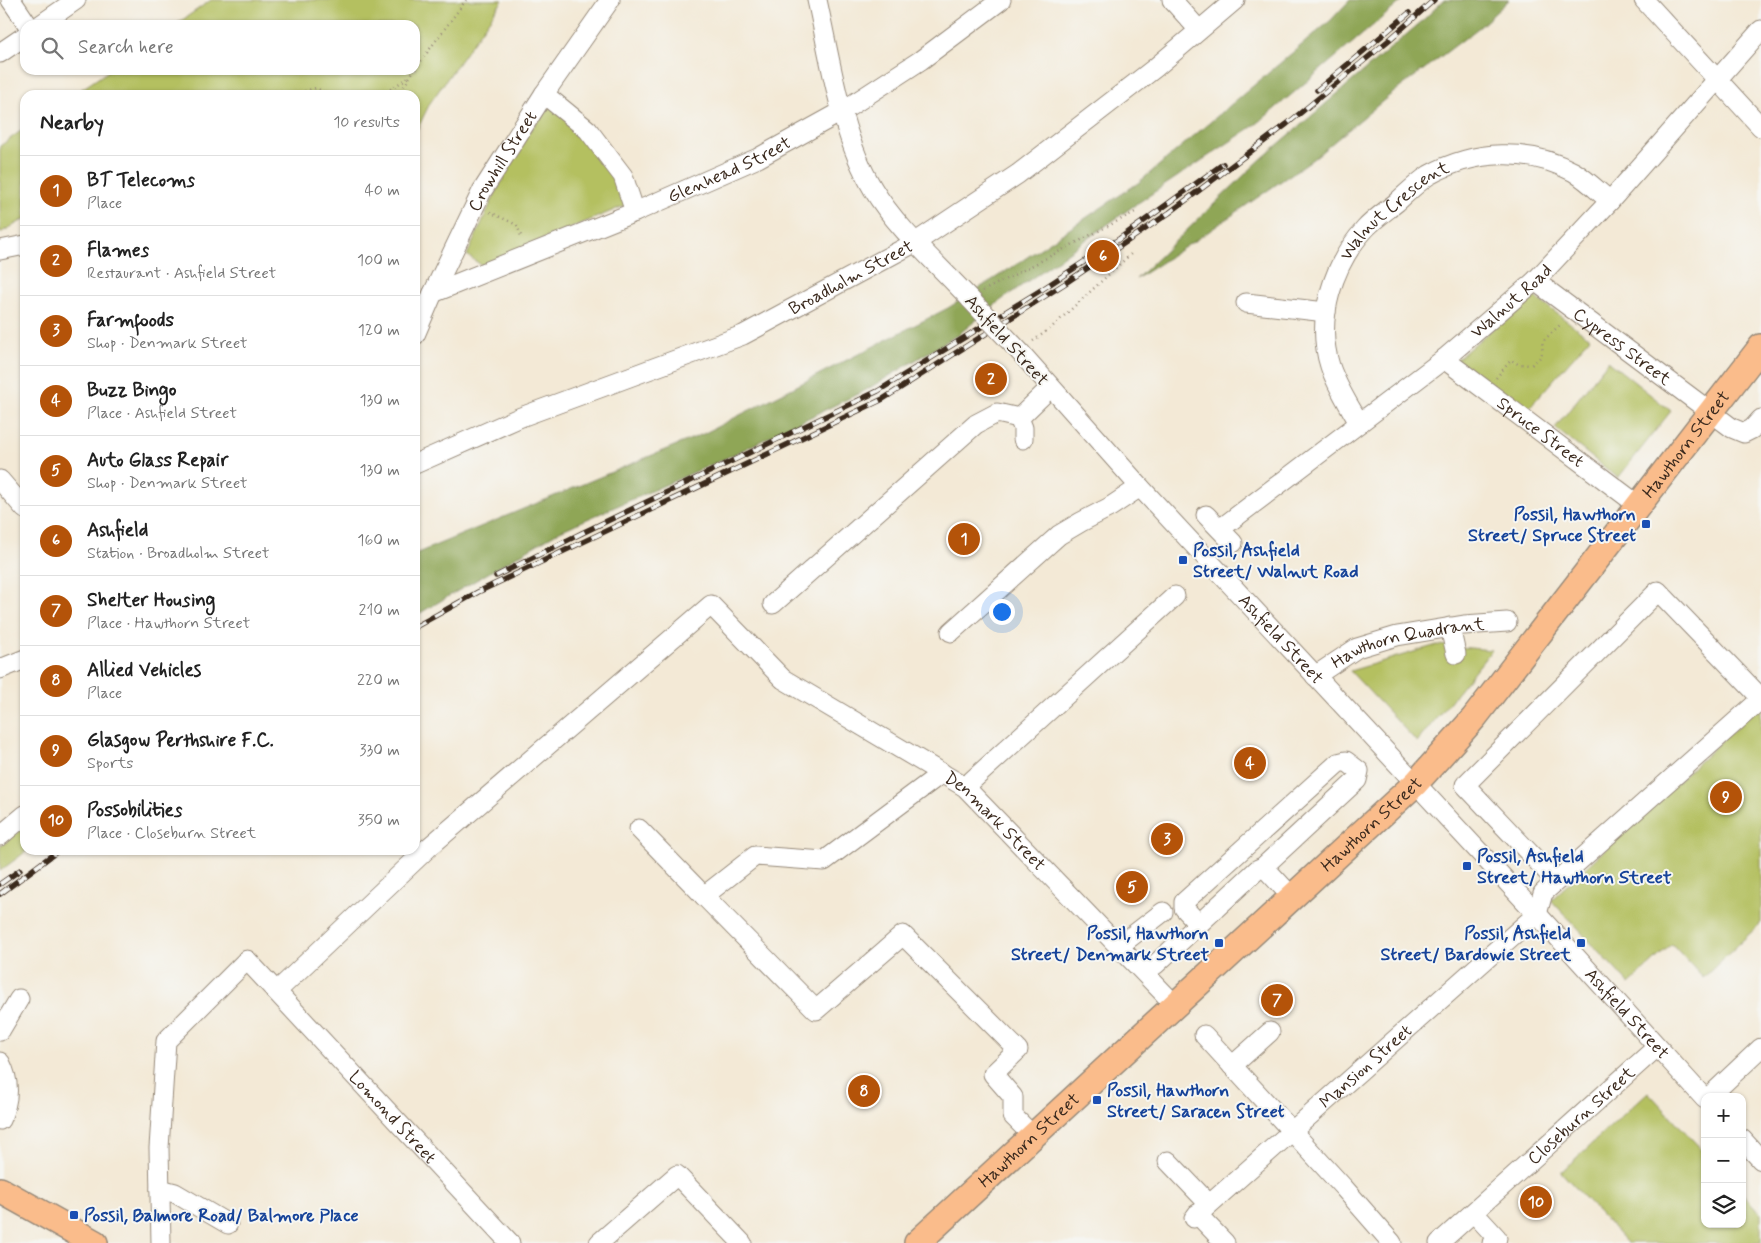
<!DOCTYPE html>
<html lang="en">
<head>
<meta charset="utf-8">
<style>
	body { margin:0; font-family:Mynerve,sans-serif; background:#f6f6f6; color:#222 }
	.controls { position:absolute; right:15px; bottom:15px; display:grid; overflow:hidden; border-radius:10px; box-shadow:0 1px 4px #0004 }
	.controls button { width:45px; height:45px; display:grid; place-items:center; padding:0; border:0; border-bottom:1px solid #e0e0e0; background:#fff; color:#222; font:25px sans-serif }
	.you { position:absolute; left:1001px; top:611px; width:18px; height:18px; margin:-12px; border:4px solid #fff; border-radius:50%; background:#1a73e8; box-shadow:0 0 0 8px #1a73e833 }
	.badge { display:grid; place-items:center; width:32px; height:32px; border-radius:50%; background:#b45309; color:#fff; font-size:16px; font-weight:700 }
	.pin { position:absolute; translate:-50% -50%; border:2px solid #fff; box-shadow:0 1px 5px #0006 }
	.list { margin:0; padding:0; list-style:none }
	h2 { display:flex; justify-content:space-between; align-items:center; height:65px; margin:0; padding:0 20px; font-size:21px }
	h2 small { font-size:16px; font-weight:400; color:#767676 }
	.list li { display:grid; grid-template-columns:32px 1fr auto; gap:15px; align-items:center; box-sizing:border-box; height:70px; padding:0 20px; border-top:1px solid #e0e0e0 }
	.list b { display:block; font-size:19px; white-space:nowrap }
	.list p { margin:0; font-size:16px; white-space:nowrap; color:#767676 }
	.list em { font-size:16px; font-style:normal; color:#767676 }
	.icon { flex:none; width:28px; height:28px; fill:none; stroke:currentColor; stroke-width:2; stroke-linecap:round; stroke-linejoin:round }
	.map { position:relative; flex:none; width:1761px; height:1243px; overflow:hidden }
	.search { position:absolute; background:#fff; box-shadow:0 1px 4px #0004; left:20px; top:20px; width:400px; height:55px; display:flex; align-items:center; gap:12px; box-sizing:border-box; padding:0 18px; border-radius:15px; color:#767676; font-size:19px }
	.panel { position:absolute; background:#fff; box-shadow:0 1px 4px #0004; left:20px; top:90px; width:400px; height:765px; border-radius:15px }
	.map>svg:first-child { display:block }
	.green { fill:#b4c061; stroke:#787540 }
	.forest { fill:#8fa657; stroke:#65683a }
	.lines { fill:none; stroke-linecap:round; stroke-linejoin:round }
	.minor-casing { stroke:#978a7a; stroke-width:21 }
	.major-casing { stroke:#978a7a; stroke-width:28 }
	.path { stroke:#978a7a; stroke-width:2.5; stroke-dasharray:1 4; stroke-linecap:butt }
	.minor { stroke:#fff; stroke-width:19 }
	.major { stroke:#fabc8b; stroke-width:25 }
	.rail-casing { stroke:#3b2a1e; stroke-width:5.5 }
	.rail { stroke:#f6f6f2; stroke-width:4; stroke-dasharray:11; stroke-linecap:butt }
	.minor-bridge-casing { stroke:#978a7a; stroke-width:21; stroke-linecap:butt }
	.minor-bridge { stroke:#fff; stroke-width:19 }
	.transit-dot { fill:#1a4fb4; stroke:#f6f6f2; stroke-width:2 }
	.labels { text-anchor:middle; stroke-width:4; stroke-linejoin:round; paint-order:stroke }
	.street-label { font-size:18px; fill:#3b2a1e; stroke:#f6f6f2 }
	.transit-label { font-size:18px; font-weight:bold; fill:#164399; stroke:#f6f6f2; text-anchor:start }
</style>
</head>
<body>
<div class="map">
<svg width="1761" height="1243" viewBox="0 0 1761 1243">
	<rect width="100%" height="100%" fill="#f6f6f2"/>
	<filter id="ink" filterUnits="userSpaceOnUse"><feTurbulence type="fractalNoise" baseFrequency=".02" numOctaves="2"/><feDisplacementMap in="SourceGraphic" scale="10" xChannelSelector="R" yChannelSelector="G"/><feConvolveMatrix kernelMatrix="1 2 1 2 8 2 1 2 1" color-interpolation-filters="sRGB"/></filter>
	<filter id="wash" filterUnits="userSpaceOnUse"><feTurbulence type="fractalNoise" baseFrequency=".0096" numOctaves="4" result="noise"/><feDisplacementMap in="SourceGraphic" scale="20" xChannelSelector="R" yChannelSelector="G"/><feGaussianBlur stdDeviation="1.12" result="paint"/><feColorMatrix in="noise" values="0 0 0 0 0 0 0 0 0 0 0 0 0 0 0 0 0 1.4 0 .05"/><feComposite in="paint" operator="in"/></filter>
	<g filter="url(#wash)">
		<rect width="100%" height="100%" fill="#f3e9d6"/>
		<g class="green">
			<path d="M211,0H503L430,103L415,134V95H73L110,70H415V25H175Z"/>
			<path d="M550,106L583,130L614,171L629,204L481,265L467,255L494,196L528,133Z"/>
			<path d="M25,128V219L0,233V146Z"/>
			<path d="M1532,295L1590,338L1528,409L1456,360Z"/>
			<path d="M1608,361L1671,411L1618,478L1555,428Z"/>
			<path d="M1437,645L1492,650L1417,742L1350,671Z"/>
			<path d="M1761,704V923L1703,978L1672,944L1629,984L1551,900Z"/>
			<path d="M25,826V850H28L0,871V847Z"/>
			<path d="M1648,1092L1705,1153V1224H1742V1193L1761,1214V1243H1627L1561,1172Z"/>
		</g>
		<g class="forest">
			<path d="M1350,0H1403L1258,123L1135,205L1000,301L959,334L866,390L722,460L560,531L415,616V554L703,434L948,308L1014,266L1138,183L1330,21Z"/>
			<path d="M1444,0H1509L1481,26L1389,96L1313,159L1205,234L1136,279L1260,160L1421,22Z"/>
		</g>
	</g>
	<g filter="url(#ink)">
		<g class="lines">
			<g class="minor-casing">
				<g id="minor">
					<path d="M11,0L28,25"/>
					<path d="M817,0C831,62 840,134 873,189C897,229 939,265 971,300"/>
					<path d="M1172,0L1199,30"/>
					<path d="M1644,0L1761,127"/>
					<path d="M40,25L76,0"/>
					<path d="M0,53L25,36"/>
					<path d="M544,94L588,130L623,176L635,212"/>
					<path d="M0,250L25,245"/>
					<path id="s1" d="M1535,281L1732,428L1744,433L1752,429L1761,419"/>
					<path id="s2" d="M433,293L635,212L758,158L841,112L921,60L1001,0"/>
					<path d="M1246,303L1326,312"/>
					<path id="s3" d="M415,335L433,293L482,191L544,94L610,0"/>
					<path id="s4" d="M1020,352L1140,487L1537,914L1705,1099"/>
					<path id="s5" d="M1444,359L1638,505"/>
					<path d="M1019,418L1050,388"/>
					<path d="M1019,418L1023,428V439"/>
					<path id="s6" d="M1359,423C1349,405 1337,387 1330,366C1315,319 1333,264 1365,229C1374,219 1386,211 1397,202C1407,193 1418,182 1429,175C1474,150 1528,147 1574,172C1587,180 1598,191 1610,201"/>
					<path id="s7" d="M415,464L521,417L743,335L916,242L1018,174L1155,68L1235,0"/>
					<path d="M0,480L25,509"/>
					<path d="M1206,515L1233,543"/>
					<path id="s8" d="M1220,529L1444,359L1535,281L1610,201L1761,30"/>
					<path d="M773,604L976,424L997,413L1019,418"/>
					<path d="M1450,627L1456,654"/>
					<path d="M951,632L1059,535L1081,522L1110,507L1140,487"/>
					<path d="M0,669L25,659"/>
					<path id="s9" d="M1315,676L1357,648L1397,636L1464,625L1507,622"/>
					<path d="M965,787L1175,596"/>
					<path d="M639,829L704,896L755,856L824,861L942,773"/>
					<path d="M0,836L25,815"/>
					<path d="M1263,867L1265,868L1292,897"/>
					<path d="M1556,881L1465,785L1658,591L1761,698"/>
					<path d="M704,896L816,1010L903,935L1018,1050L993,1074L1013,1097V1116L1033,1136"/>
					<path d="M1537,914L1543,893L1761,699"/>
					<path d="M1119,946L1163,912"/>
					<path d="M1155,965L1258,869L1263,867L1357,780L1359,771L1346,761L1338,763L1184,902V908L1199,924"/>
					<path id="s10" d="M277,991L428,848L711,605L783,679L965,787L1175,1005"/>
					<path d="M0,1031L19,999"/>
					<path d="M1204,1035L1344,1188L1392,1243"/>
					<path d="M0,1062C10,1081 10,1100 0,1120"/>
					<path d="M1232,1066L1270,1032"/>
					<path d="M1709,1097L1761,1048"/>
					<path d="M1742,1139L1761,1160"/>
					<path d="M1168,1161L1209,1204"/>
					<path d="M160,1189L175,1193L228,1224"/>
					<path d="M1474,1213L1497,1238L1492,1243"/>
					<path d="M1197,1214L1225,1243"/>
					<path id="s11" d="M1194,1218L1537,914"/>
					<path id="s12" d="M161,1243L159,1148L166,1041L247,960L510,1243"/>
					<path d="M599,1243L677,1175L742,1243"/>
					<path id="s13" d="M1439,1243L1657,1047"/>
				</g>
			</g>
			<g class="major-casing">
				<g id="major">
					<path d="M0,1190L95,1243"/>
					<path id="s14" d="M917,1243L1416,783L1474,718L1761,347"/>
				</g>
			</g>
			<g class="path">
				<path d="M415,69L466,0"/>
				<path d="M290,95L316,88L330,95"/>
				<path d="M382,95L410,76"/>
				<path d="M399,95L414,70"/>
				<path d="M490,212L517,225L522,239"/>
				<path d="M983,291L1135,212"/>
				<path d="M1033,341L1051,328L1133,252"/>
				<path d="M1496,378L1511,360L1518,364L1531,365C1541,358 1544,354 1542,342L1562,323"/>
			</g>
			<use href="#minor" class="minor"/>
			<use href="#major" class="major"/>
			<g class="rail-casing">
				<g id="rail">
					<path d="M1317,90L1409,13"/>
					<path d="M496,576L582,533L878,391L1041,290L1119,239L1223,164"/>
					<path d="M415,627L478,592L883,399L1064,284L1169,213L1287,124L1389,40L1434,0"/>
					<path d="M0,884L20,870"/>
					<path d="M0,894L59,850"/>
				</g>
			</g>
			<use href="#rail" class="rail"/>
			<g class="minor-bridge-casing">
				<path id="minor-bridge" d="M971,300L1020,352"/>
			</g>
			<use href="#minor-bridge" class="minor-bridge"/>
		</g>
	</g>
	<g class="transit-dot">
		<rect x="1641" y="519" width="10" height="10" rx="2.5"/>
		<rect x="1178" y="555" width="10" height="10" rx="2.5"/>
		<rect x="1462" y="861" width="10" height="10" rx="2.5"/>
		<rect x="1214" y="938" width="10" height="10" rx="2.5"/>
		<rect x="1576" y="938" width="10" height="10" rx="2.5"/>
		<rect x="1092" y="1095" width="10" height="10" rx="2.5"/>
		<rect x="69" y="1210" width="10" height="10" rx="2.5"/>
	</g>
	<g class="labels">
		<g class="street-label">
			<text dy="6" stroke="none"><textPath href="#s3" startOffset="195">Crowhill Street</textPath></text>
			<text dy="6" stroke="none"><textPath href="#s2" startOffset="321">Glenhead Street</textPath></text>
			<text dy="6" stroke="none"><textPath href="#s6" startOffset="246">Walnut Crescent</textPath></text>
			<text dy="6" stroke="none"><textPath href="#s7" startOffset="475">Broadholm Street</textPath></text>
			<text dy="6" stroke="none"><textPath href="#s8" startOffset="370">Walnut Road</textPath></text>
			<text transform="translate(1007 340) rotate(48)" y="6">Ashfield Street</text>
			<text dy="6" stroke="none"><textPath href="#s1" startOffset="109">Cypress Street</textPath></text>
			<text dy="6" stroke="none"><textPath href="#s5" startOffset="121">Spruce Street</textPath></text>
			<text dy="6" stroke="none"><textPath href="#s14" startOffset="1112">Hawthorn Street</textPath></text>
			<text dy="6" stroke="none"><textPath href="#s4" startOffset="388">Ashfield Street</textPath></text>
			<text dy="6" stroke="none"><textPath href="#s9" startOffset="101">Hawthorn Quadrant</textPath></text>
			<text dy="6" stroke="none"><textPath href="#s10" startOffset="941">Denmark Street</textPath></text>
			<text dy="6" stroke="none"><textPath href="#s14" startOffset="618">Hawthorn Street</textPath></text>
			<text dy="6" stroke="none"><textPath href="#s4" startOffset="898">Ashfield Street</textPath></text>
			<text dy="6" stroke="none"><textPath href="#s11" startOffset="229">Mansion Street</textPath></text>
			<text dy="6" stroke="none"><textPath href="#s13" startOffset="191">Closeburn Street</textPath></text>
			<text dy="6" stroke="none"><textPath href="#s12" startOffset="531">Lomond Street</textPath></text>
			<text dy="6" stroke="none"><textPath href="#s14" startOffset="152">Hawthorn Street</textPath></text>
		</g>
		<g class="transit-label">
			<text x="1636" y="520" text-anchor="end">Possil, Hawthorn<tspan x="1636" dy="21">Street/ Spruce Street</tspan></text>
			<text x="1193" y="556">Possil, Ashfield<tspan x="1193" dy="21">Street/ Walnut Road</tspan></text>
			<text x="1477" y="862">Possil, Ashfield<tspan x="1477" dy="21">Street/ Hawthorn Street</tspan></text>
			<text x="1209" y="939" text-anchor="end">Possil, Hawthorn<tspan x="1209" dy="21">Street/ Denmark Street</tspan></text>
			<text x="1571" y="939" text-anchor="end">Possil, Ashfield<tspan x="1571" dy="21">Street/ Bardowie Street</tspan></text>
			<text x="1107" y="1096">Possil, Hawthorn<tspan x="1107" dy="21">Street/ Saracen Street</tspan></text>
			<text x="84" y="1221">Possil, Balmore Road/ Balmore Place</text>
		</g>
	</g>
</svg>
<div class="controls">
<button>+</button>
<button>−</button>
<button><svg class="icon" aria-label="layers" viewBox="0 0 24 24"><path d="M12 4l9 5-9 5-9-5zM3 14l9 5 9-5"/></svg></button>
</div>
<div class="you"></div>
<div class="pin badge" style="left:964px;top:539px">1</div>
<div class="pin badge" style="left:991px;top:379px">2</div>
<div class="pin badge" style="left:1167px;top:839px">3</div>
<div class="pin badge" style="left:1250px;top:763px">4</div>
<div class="pin badge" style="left:1132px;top:887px">5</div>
<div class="pin badge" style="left:1103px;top:256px">6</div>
<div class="pin badge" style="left:1277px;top:1000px">7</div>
<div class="pin badge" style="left:864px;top:1091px">8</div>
<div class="pin badge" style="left:1726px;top:797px">9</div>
<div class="pin badge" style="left:1536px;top:1202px">10</div>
<div class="search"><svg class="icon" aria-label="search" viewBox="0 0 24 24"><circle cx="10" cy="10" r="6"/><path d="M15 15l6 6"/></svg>Search here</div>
<section class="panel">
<h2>Nearby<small>10 results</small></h2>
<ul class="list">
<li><span class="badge">1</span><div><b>BT Telecoms</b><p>Place</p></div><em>40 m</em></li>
<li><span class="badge">2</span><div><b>Flames</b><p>Restaurant · Ashfield Street</p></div><em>100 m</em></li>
<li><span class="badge">3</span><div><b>Farmfoods</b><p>Shop · Denmark Street</p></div><em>120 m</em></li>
<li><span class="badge">4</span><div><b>Buzz Bingo</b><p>Place · Ashfield Street</p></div><em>130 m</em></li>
<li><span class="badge">5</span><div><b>Auto Glass Repair</b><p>Shop · Denmark Street</p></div><em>130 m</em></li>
<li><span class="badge">6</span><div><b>Ashfield</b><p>Station · Broadholm Street</p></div><em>160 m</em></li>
<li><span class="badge">7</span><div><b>Shelter Housing</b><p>Place · Hawthorn Street</p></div><em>210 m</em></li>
<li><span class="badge">8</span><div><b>Allied Vehicles</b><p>Place</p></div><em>220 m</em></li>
<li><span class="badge">9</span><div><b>Glasgow Perthshire F.C.</b><p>Sports</p></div><em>330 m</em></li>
<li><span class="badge">10</span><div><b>Possobilities</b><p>Place · Closeburn Street</p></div><em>350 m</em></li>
</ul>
</section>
</div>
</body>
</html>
